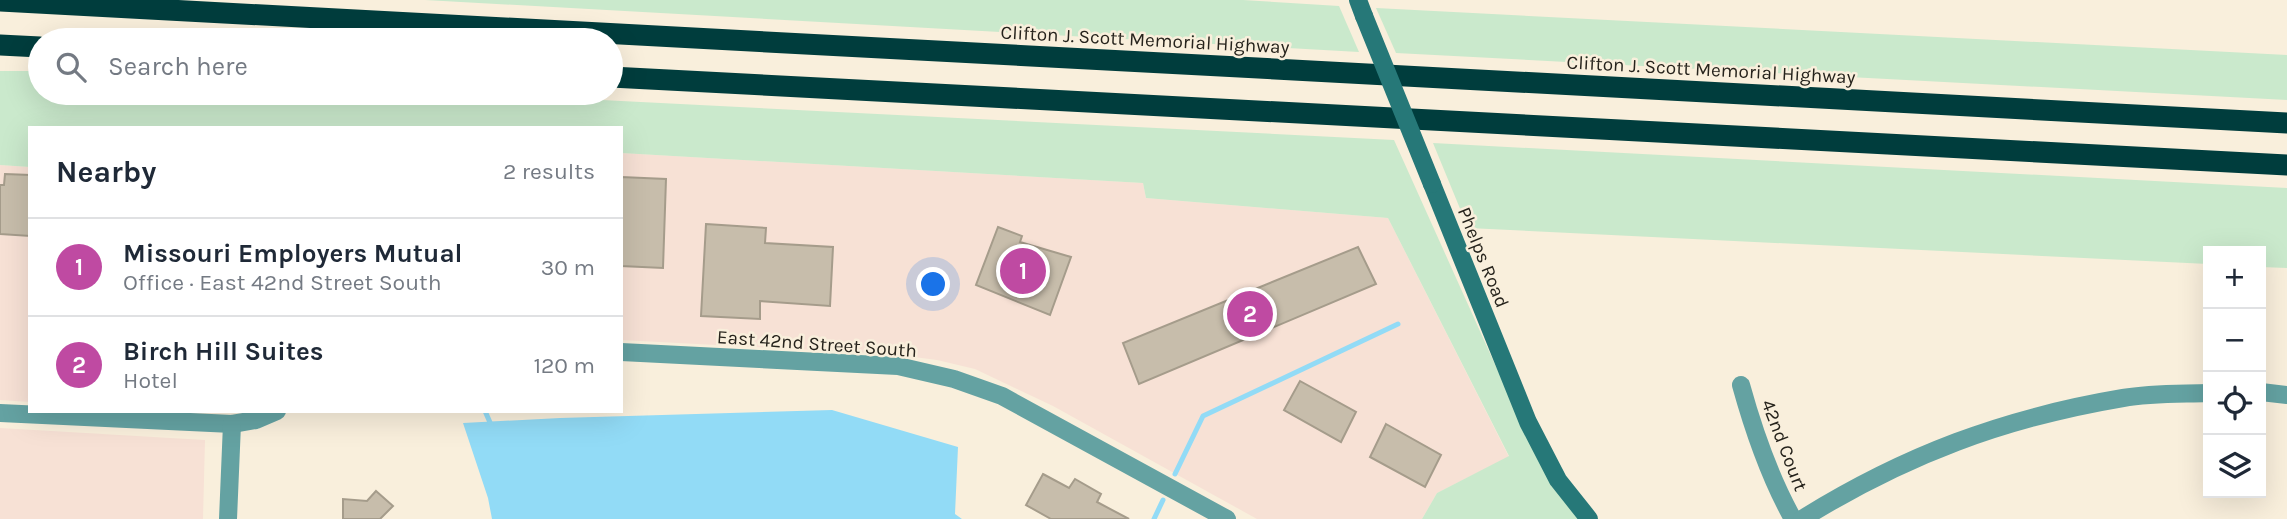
<!DOCTYPE html>
<html lang="en">
<head>
<meta charset="utf-8">
<style>
	body { margin:0; font-family:Karla,sans-serif; background:#f6f6f7; color:#1f2937 }
	.controls { position:absolute; right:21px; bottom:21px; display:grid; overflow:hidden; border-radius:0px; box-shadow:0 7px 28px #0002 }
	.controls button { width:63px; height:63px; display:grid; place-items:center; padding:0; border:0; border-bottom:2px solid #e0e1e3; background:#fff; color:#1f2937; font:35px sans-serif }
	.you { position:absolute; left:934px; top:285px; width:24px; height:24px; margin:-18px; border:5px solid #fff; border-radius:50%; background:#1a73e8; box-shadow:0 0 0 10px #1a73e833 }
	.badge { display:grid; place-items:center; width:46px; height:46px; border-radius:50%; background:#bf4aa2; color:#fff; font-size:23px; font-weight:700 }
	.pin { position:absolute; translate:-50% -50%; border:4px solid #fff; box-shadow:0 2px 7px #0006 }
	.list { margin:0; padding:0; list-style:none }
	h2 { display:flex; justify-content:space-between; align-items:center; height:91px; margin:0; padding:0 28px; font-size:30px }
	h2 small { font-size:23px; font-weight:400; color:#747a83 }
	.list li { display:grid; grid-template-columns:46px 1fr auto; gap:21px; align-items:center; box-sizing:border-box; height:98px; padding:0 28px; border-top:2px solid #e0e1e3 }
	.list b { display:block; font-size:26px; white-space:nowrap }
	.list p { margin:0; font-size:23px; white-space:nowrap; color:#747a83 }
	.list em { font-size:23px; font-style:normal; color:#747a83 }
	.icon { flex:none; width:38px; height:38px; fill:none; stroke:currentColor; stroke-width:2; stroke-linecap:round; stroke-linejoin:round }
	.map { position:relative; flex:none; width:2287px; height:519px; overflow:hidden }
	.search { position:absolute; background:#fff; box-shadow:0 7px 28px #0002; left:28px; top:28px; width:595px; height:77px; display:flex; align-items:center; gap:18px; box-sizing:border-box; padding:0 24px; border-radius:38px; color:#747a83; font-size:26px }
	.panel { position:absolute; background:#fff; box-shadow:0 7px 28px #0002; left:28px; top:126px; width:595px; height:287px; border-radius:0px }
	.map>svg:first-child { display:block }
	.commercial { fill:#f7e1d5 }
	.green { fill:#cae9cc }
	.water { fill:#92dbf6 }
	.lines { fill:none; stroke-linecap:round; stroke-linejoin:round }
	.stream { stroke:#92dbf6; stroke-width:5 }
	.building { fill:#c7bdab; stroke:#a59c8b; stroke-width:2 }
	.street { stroke:#64a2a2; stroke-width:18 }
	.secondary { stroke:#267878; stroke-width:18 }
	.highway { stroke:#003d3d; stroke-width:21 }
	.secondary-bridge { stroke:#267878; stroke-width:18 }
	.labels { text-anchor:middle; stroke-width:5; stroke-linejoin:round; paint-order:stroke }
	.street-label { font-size:19px; fill:#26231c; stroke:#f9efdc }
</style>
</head>
<body>
<div class="map">
<svg width="2287" height="519" viewBox="0 0 2287 519">
	<rect width="100%" height="100%" fill="#f9efdc"/>
	<g class="commercial">
		<path d="M621,153L1143,183L1146,198L1388,218L1509,457L1437,493L1422,519H1257L1053,406L975,369L937,360L891,354L621,340Z"/>
		<path d="M0,165L30,167V402L0,400Z"/>
		<path d="M0,428L205,440L203,519H0Z"/>
	</g>
	<g class="green">
		<path d="M425,0H1243L1339,6L1359,52Z"/>
		<path d="M1376,8L2287,55V100L1396,53Z"/>
		<path d="M0,71H40V93H462L1394,140L1524,429L1582,519H1422L1437,493L1509,456L1388,218L1146,198L1143,183L621,153V128H30V167L0,165Z"/>
		<path d="M1433,143L2287,188V268L2261,267V251H2208V264L1468,228Z"/>
	</g>
	<path class="water" d="M832,410L958,447L955,514L962,519H492L488,498L463,423L560,418Z"/>
	<g class="lines">
		<g class="stream">
			<path d="M485,411L492,427"/>
			<path d="M1175,474L1203,416L1398,324"/>
			<path d="M1154,519L1163,500"/>
		</g>
	</g>
	<g class="building">
		<path d="M5,174L30,175V236L0,234V185H4Z"/>
		<path d="M621,177L666,179L663,268L621,266Z"/>
		<path d="M706,224L766,228L765,243L833,247L830,306L760,301V319L701,316Z"/>
		<path d="M998,227L1022,236L1020,242L1071,257L1050,315L976,285Z"/>
		<path d="M1358,247L1376,284L1139,384L1123,343Z"/>
		<path d="M1300,381L1356,412L1341,442L1284,410Z"/>
		<path d="M1386,424L1441,455L1425,487L1370,457Z"/>
		<path d="M1043,474L1069,488L1075,479L1101,494L1097,502L1129,519H1051L1026,505Z"/>
		<path d="M376,491L393,506L380,519H343V499L367,501Z"/>
	</g>
	<g class="lines">
		<g class="street">
			<path d="M621,352L898,366L954,379L1002,396L1227,519"/>
			<path d="M1741,385C1754,432 1769,476 1793,519"/>
			<path d="M2261,392L2287,395"/>
			<path d="M0,413L232,424L256,420L277,411"/>
			<path d="M228,519L232,424"/>
			<path d="M1802,519C1905,455 2004,418 2123,398C2151,393 2180,394 2208,393"/>
		</g>
		<g class="secondary">
			<path d="M1358,0L1364,16"/>
			<path d="M1432,184L1528,422L1558,480L1589,519"/>
		</g>
		<g class="highway">
			<path d="M0,1L2287,123"/>
			<path d="M0,45L40,47"/>
			<path d="M611,77L2287,165"/>
		</g>
		<path class="secondary-bridge" d="M1364,16L1432,184"/>
	</g>
	<g class="labels">
		<g class="street-label">
			<text transform="translate(1145 39) rotate(3)" y="7">Clifton J. Scott Memorial Highway</text>
			<text transform="translate(1711 69) rotate(3)" y="7">Clifton J. Scott Memorial Highway</text>
			<text transform="translate(1484 257) rotate(68)" y="7">Phelps Road</text>
			<text transform="translate(817 343) rotate(4)" y="7">East 42nd Street South</text>
			<text transform="translate(1785 445) rotate(69)" y="7">42nd Court</text>
		</g>
	</g>
</svg>
<div class="controls">
<button>+</button>
<button>−</button>
<button><svg class="icon" aria-label="locate" viewBox="0 0 24 24"><circle cx="12" cy="12" r="6"/><path d="M12 2v4M12 18v4M2 12h4M18 12h4"/></svg></button>
<button><svg class="icon" aria-label="layers" viewBox="0 0 24 24"><path d="M12 4l9 5-9 5-9-5zM3 14l9 5 9-5"/></svg></button>
</div>
<div class="you"></div>
<div class="pin badge" style="left:1023px;top:271px">1</div>
<div class="pin badge" style="left:1250px;top:314px">2</div>
<div class="search"><svg class="icon" aria-label="search" viewBox="0 0 24 24"><circle cx="10" cy="10" r="6"/><path d="M15 15l6 6"/></svg>Search here</div>
<section class="panel">
<h2>Nearby<small>2 results</small></h2>
<ul class="list">
<li><span class="badge">1</span><div><b>Missouri Employers Mutual</b><p>Office · East 42nd Street South</p></div><em>30 m</em></li>
<li><span class="badge">2</span><div><b>Birch Hill Suites</b><p>Hotel</p></div><em>120 m</em></li>
</ul>
</section>
</div>
</body>
</html>
